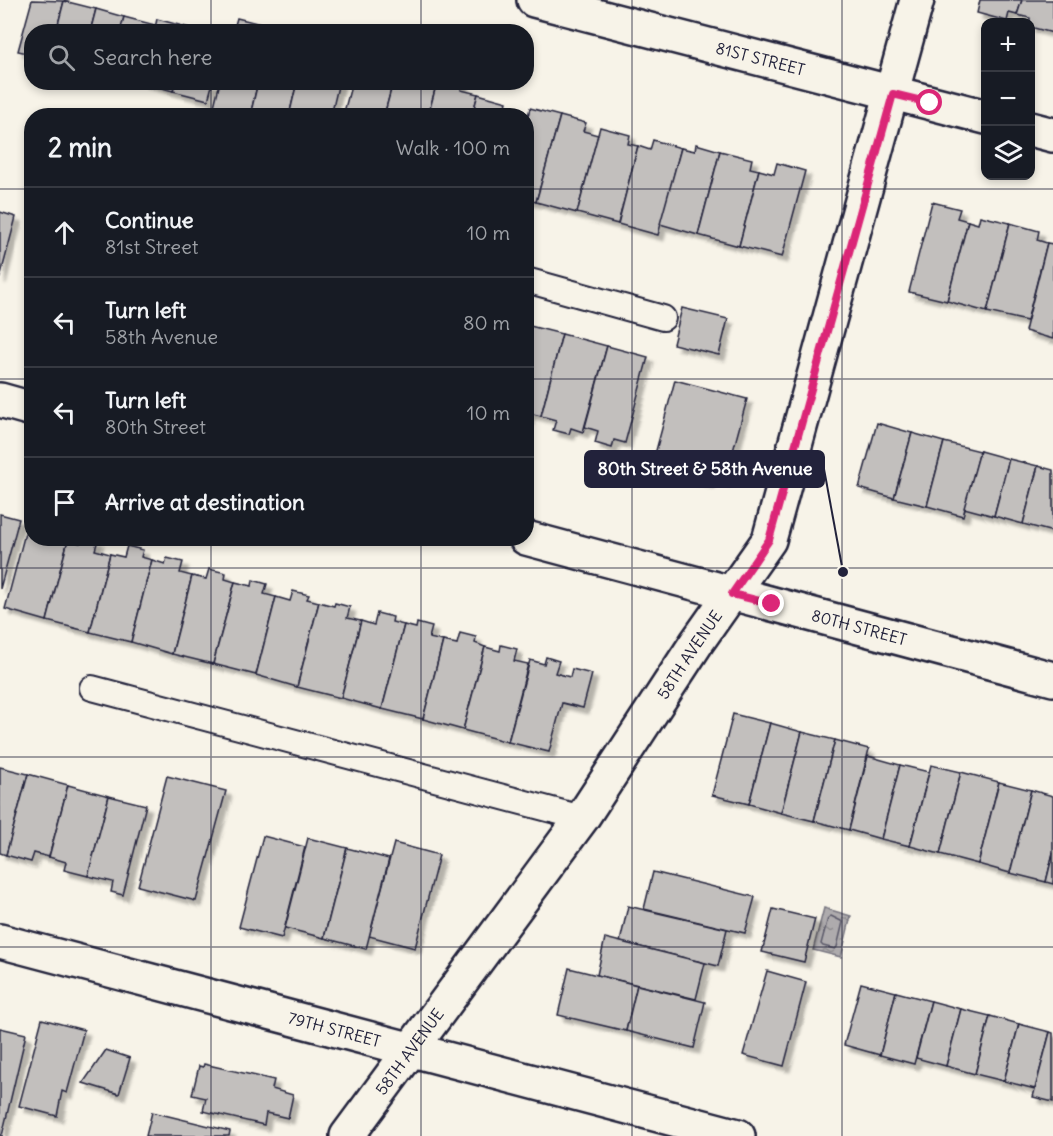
<!DOCTYPE html>
<html lang="en">
<head>
<meta charset="utf-8">
<style>
	body { margin:0; font-family:Delius,sans-serif; background:#20242c; color:#f1f3f6 }
	.controls { position:absolute; right:18px; top:18px; display:grid; overflow:hidden; border-radius:12px; box-shadow:0 3px 9px #0003 }
	.controls button { width:54px; height:54px; display:grid; place-items:center; padding:0; border:0; border-bottom:2px solid #363941; background:#171b24; color:#f1f3f6; font:30px sans-serif }
	.stop { position:absolute; width:18px; height:18px; margin:-14px; border:4px solid #db2777; border-radius:50%; background:#fff }
	.stop.end { background:#db2777; border-color:#fff; box-shadow:0 2px 6px #0008 }
	.list { margin:0; padding:0; list-style:none }
	h2 { display:flex; justify-content:space-between; align-items:center; height:78px; margin:0; padding:0 24px; font-size:26px }
	h2 small { font-size:20px; font-weight:400; color:#9ea1a6 }
	.list li { display:grid; grid-template-columns:39px 1fr auto; gap:18px; align-items:center; box-sizing:border-box; height:90px; padding:0 24px; border-top:2px solid #363941 }
	.list b { display:block; font-size:22px; white-space:nowrap }
	.list p { margin:0; font-size:20px; white-space:nowrap; color:#9ea1a6 }
	.list em { font-size:20px; font-style:normal; color:#9ea1a6 }
	.icon { flex:none; width:33px; height:33px; fill:none; stroke:currentColor; stroke-width:2; stroke-linecap:round; stroke-linejoin:round }
	.map { position:relative; flex:none; width:1053px; height:1136px; overflow:hidden }
	.search { position:absolute; background:#171b24; box-shadow:0 3px 9px #0003; left:24px; top:24px; width:510px; height:66px; display:flex; align-items:center; gap:15px; box-sizing:border-box; padding:0 21px; border-radius:24px; color:#9ea1a6; font-size:22px }
	.panel { position:absolute; background:#171b24; box-shadow:0 3px 9px #0003; left:24px; top:108px; width:510px; height:438px; border-radius:24px }
	.map>svg:first-child { display:block }
	.water { fill:url(#water-ripples); stroke:#76747f; stroke-width:1.5 }
	.lines { fill:none; stroke-linecap:round; stroke-linejoin:round }
	.shore { stroke:#5a5969; stroke-width:1.5 }
	.building { fill:#c2bfbd; stroke:#22223b; stroke-width:1.5; filter:url(#shadow) }
	.lane-casing { stroke:#22223b; stroke-width:28 }
	.street-casing { stroke:#22223b; stroke-width:38 }
	.secondary-casing { stroke:#22223b; stroke-width:38 }
	.lane { stroke:#f7f3e8; stroke-width:24 }
	.street { stroke:#f7f3e8; stroke-width:33 }
	.secondary { stroke:#f7f3e8; stroke-width:33 }
	.route { stroke:#db2777; stroke-width:8 }
	.grid { fill:none; stroke:#22223b; stroke-width:1.5; stroke-opacity:0.55 }
	.labels { text-anchor:middle; stroke-width:4.5; stroke-linejoin:round; paint-order:stroke }
	.street-label { font-size:16px; fill:#22223b; stroke:#f7f3e8 }
	.leader { fill:none; stroke:#22223b; stroke-width:2 }
	.callout-dot { fill:#22223b; stroke:#f7f3e8; stroke-width:2 }
	.callout { fill:#22223b; stroke:#22223b; stroke-width:2 }
	.callout-label { font-size:18px; text-anchor:middle; font-weight:bold; fill:#fff }
</style>
</head>
<body>
<div class="map">
<svg width="1053" height="1136" viewBox="0 0 1053 1136">
	<defs>
		<pattern id="water-ripples" width="26" height="14" patternUnits="userSpaceOnUse" patternTransform="scale(1.5)"><rect width="26" height="14" fill="#aeabad"/><path d="M2 4q2-2 4 0t4 0M15 11q2-2 4 0t4 0" fill="none" stroke="#8d8b8e"/></pattern>
		<filter id="shadow"><feDropShadow dx="5.5" dy="5.5" stdDeviation="1.5" flood-color="#0004"/></filter>
	</defs>
	<rect width="100%" height="100%" fill="#f7f3e8"/>
	<filter id="ink" filterUnits="userSpaceOnUse"><feTurbulence type="fractalNoise" baseFrequency=".0167" numOctaves="2"/><feDisplacementMap in="SourceGraphic" scale="12" xChannelSelector="R" yChannelSelector="G"/><feConvolveMatrix kernelMatrix="1 2 1 2 8 2 1 2 1" color-interpolation-filters="sRGB"/></filter>
	<g filter="url(#ink)">
		<path class="water" d="M824,908L851,916L841,957L813,950Z"/>
		<g class="lines">
			<path class="shore" d="M831,916L843,922L837,947L835,949L823,946L821,944L828,918Z"/>
		</g>
		<g class="building">
			<path d="M32,0L64,1L56,32H32V54L18,51Z"/>
			<path d="M980,0H1022L1017,15L1009,13L1007,21L977,13Z"/>
			<path d="M1022,0H1053V33L1030,27V18L1017,15Z"/>
			<path d="M64,1L96,9L90,32H56Z"/>
			<path d="M96,9L124,17L120,32H90Z"/>
			<path d="M124,17L155,25L154,32H120Z"/>
			<path d="M237,18L273,27L271,32H233Z"/>
			<path d="M157,19L190,28L189,32H154Z"/>
			<path d="M273,27L291,32H271Z"/>
			<path d="M141,82H176L173,91Z"/>
			<path d="M176,82H213L208,100L173,91Z"/>
			<path d="M220,82H258L250,116L214,106Z"/>
			<path d="M258,82H297L289,116H250Z"/>
			<path d="M297,82H339L331,116H289Z"/>
			<path d="M352,82H393L384,116H343Z"/>
			<path d="M393,82H437L428,116H384Z"/>
			<path d="M437,82H463L461,90L478,94L472,116H428Z"/>
			<path d="M478,94L507,102L505,110L516,113L515,116H472Z"/>
			<path d="M530,108L560,116L536,202L526,200V116H528Z"/>
			<path d="M560,116L586,123L583,131L598,135L577,213L536,202Z"/>
			<path d="M600,127L630,135L628,144L638,146L618,224L577,213Z"/>
			<path d="M653,140L681,148L658,235L618,224L638,146L650,150Z"/>
			<path d="M696,144L720,151L698,235L660,224L681,148L695,151Z"/>
			<path d="M720,151L752,159L750,168L759,170L739,246L698,235Z"/>
			<path d="M777,163L805,171L782,257L739,246L759,170L774,174Z"/>
			<path d="M932,202L960,209L957,218L968,221L947,301L909,292Z"/>
			<path d="M0,212L16,217L0,278Z"/>
			<path d="M980,216L1010,223L987,312L947,301L968,221L978,224Z"/>
			<path d="M1010,223L1039,231L1037,240L1047,243L1027,321L987,312Z"/>
			<path d="M1047,243L1053,244V339L1025,331Z"/>
			<path d="M682,308L728,319L719,355L673,344Z"/>
			<path d="M526,325L562,334L541,416L529,413L527,422Z"/>
			<path d="M562,334L607,346L583,432L571,428L569,434L553,430L556,420L541,416Z"/>
			<path d="M607,346L648,357L625,443L614,440L612,448L595,443L598,431L585,427Z"/>
			<path d="M675,380L747,399L725,481L710,478L709,483L688,478L691,468L654,458Z"/>
			<path d="M877,423L912,433L894,498L859,488Z"/>
			<path d="M912,433L944,442L927,506L894,498Z"/>
			<path d="M944,442L980,451L963,516L927,506Z"/>
			<path d="M980,451L1009,459L994,516L964,508Z"/>
			<path d="M1009,459L1038,466L1023,524L994,516Z"/>
			<path d="M1038,466L1053,470V532L1023,524Z"/>
			<path d="M0,514L19,519L0,589Z"/>
			<path d="M25,533L32,534V538L68,540L47,621L5,609Z"/>
			<path d="M81,538L98,540L95,550L110,554L90,632L47,621L68,540L80,543Z"/>
			<path d="M127,546L143,550L141,557L152,560L131,642L90,632L110,554L124,557Z"/>
			<path d="M167,558L183,562L180,573L192,576L172,654L131,642L152,560L165,564Z"/>
			<path d="M209,569L226,573L225,579L235,582L213,664L172,654L192,576L206,579Z"/>
			<path d="M253,580L267,584L264,594L276,597L256,675L213,664L235,582L252,586Z"/>
			<path d="M293,591L309,595L307,599L319,602L297,687L256,675L276,597L290,601Z"/>
			<path d="M319,602L334,606L335,603L350,607L347,618L361,621L341,698L297,687Z"/>
			<path d="M377,613L393,617L392,622L404,625L382,709L341,698L361,621L374,625Z"/>
			<path d="M417,623L432,627L429,638L443,641L423,719L382,709L404,625L416,628Z"/>
			<path d="M460,633L476,637L475,643L485,647L463,730L423,719L443,641L457,644Z"/>
			<path d="M501,645L517,649L514,661L528,664L508,742L463,730L485,647L500,651Z"/>
			<path d="M546,657L559,661L555,673L570,677L572,669L592,674L583,708L562,703L549,752L508,742L530,660L544,664Z"/>
			<path d="M733,714L770,723L749,804L712,795Z"/>
			<path d="M770,723L802,732L781,813L749,804Z"/>
			<path d="M802,732L835,740L814,821L781,813Z"/>
			<path d="M835,740L869,749L849,830L814,821Z"/>
			<path d="M868,756L900,765L881,839L849,830Z"/>
			<path d="M900,765L929,772L910,846L881,839Z"/>
			<path d="M931,765L961,772L940,854L910,846Z"/>
			<path d="M0,767L28,774L6,855L0,853Z"/>
			<path d="M961,772L999,782L978,864L940,854Z"/>
			<path d="M28,774L68,785L49,857L34,853L31,862L6,855Z"/>
			<path d="M167,776L226,791L196,901L138,886Z"/>
			<path d="M999,782L1031,790L1010,873L978,864Z"/>
			<path d="M68,785L109,796L88,876L64,870L66,862L49,857Z"/>
			<path d="M1031,790L1053,796V853L1046,882L1010,873Z"/>
			<path d="M109,796L146,805L123,895L111,892L113,882L88,876Z"/>
			<path d="M263,836L305,847L282,938L239,927Z"/>
			<path d="M308,838L347,848L324,938L285,928Z"/>
			<path d="M394,843L439,855L415,948L369,936Z"/>
			<path d="M347,848L389,859L366,949L324,938Z"/>
			<path d="M1053,853V884L1046,882Z"/>
			<path d="M653,872L755,897L745,933L644,909Z"/>
			<path d="M628,906L727,929L718,966L620,942Z"/>
			<path d="M773,909L815,919L804,962L762,952Z"/>
			<path d="M605,938L705,963L696,999L597,975Z"/>
			<path d="M569,968L637,985L626,1031L558,1015Z"/>
			<path d="M767,971L806,982L784,1066L743,1055Z"/>
			<path d="M861,983L896,992L880,1055L844,1045Z"/>
			<path d="M637,985L705,1002L694,1048L626,1031Z"/>
			<path d="M896,992L931,1001L914,1064L880,1055Z"/>
			<path d="M931,1001L961,1009L946,1066L916,1058Z"/>
			<path d="M961,1009L990,1016L975,1074L946,1066Z"/>
			<path d="M990,1016L1019,1024L1004,1081L975,1074Z"/>
			<path d="M42,1019L84,1030L67,1093L62,1091L57,1116L19,1106Z"/>
			<path d="M1019,1024L1050,1032L1035,1089L1004,1081Z"/>
			<path d="M0,1028L26,1034L2,1136H0Z"/>
			<path d="M1050,1032L1053,1033V1102L1033,1097Z"/>
			<path d="M106,1050L130,1058L119,1094L83,1083Z"/>
			<path d="M204,1064L274,1080L272,1089L293,1095L288,1118L266,1113L264,1125L203,1111L206,1098L192,1095L199,1066L203,1067Z"/>
			<path d="M152,1112L230,1131L229,1136H146Z"/>
		</g>
		<g class="lines">
			<g class="lane-casing">
				<g id="lane">
					<path d="M526,280L663,318"/>
					<path d="M92,688L582,818"/>
				</g>
			</g>
			<g class="street-casing">
				<g id="street">
					<path id="s1" d="M534,0L986,117"/>
					<path d="M1030,129L1053,135"/>
					<path id="s2" d="M0,941L738,1136"/>
					<path id="s3" d="M347,1136L582,818L697,642L769,540L917,0"/>
				</g>
			</g>
			<g class="secondary-casing">
				<g id="secondary">
					<path d="M0,400L32,409"/>
					<path id="s4" d="M526,538L1053,679"/>
				</g>
			</g>
			<use href="#lane" class="lane"/>
			<use href="#street" class="street"/>
			<use href="#secondary" class="secondary"/>
		</g>
	</g>
	<g class="lines" filter="url(#ink)">
		<path class="route" d="M772,604L732,594L769,540L893,94L930,103"/>
	</g>
	<path class="grid" d="M211,0V32M421,0V32M632,0V1136M842,0V1136M211,82V116M421,82V116M0,189H32M526,189H1053M0,379H32M526,379H1053M211,538V1136M421,538V1136M0,568H1053M0,757H1053M0,947H1053"/>
	<g class="labels">
		<g class="street-label">
			<text dy="6" stroke="none"><textPath href="#s1" startOffset="234">81ST STREET</textPath></text>
			<text dy="6" stroke="none"><textPath href="#s4" startOffset="345">80TH STREET</textPath></text>
			<text dy="6" stroke="none"><textPath href="#s3" startOffset="591">58TH AVENUE</textPath></text>
			<text dy="6" stroke="none"><textPath href="#s2" startOffset="346">79TH STREET</textPath></text>
			<text dy="6" stroke="none"><textPath href="#s3" startOffset="105">58TH AVENUE</textPath></text>
		</g>
	</g>
	<path class="leader" d="M843 572L824 469"/>
	<circle class="callout-dot" cx="843" cy="572" r="6"/>
	<rect class="callout" x="585" y="451" width="239" height="36" rx="6"/>
	<g class="callout-label">
		<text x="705" y="475">80th Street &amp; 58th Avenue</text>
	</g>
</svg>
<div class="controls">
<button>+</button>
<button>−</button>
<button><svg class="icon" aria-label="layers" viewBox="0 0 24 24"><path d="M12 4l9 5-9 5-9-5zM3 14l9 5 9-5"/></svg></button>
</div>
<div class="stop" style="left:930px;top:103px"></div>
<div class="stop end" style="left:772px;top:604px"></div>
<div class="search"><svg class="icon" aria-label="search" viewBox="0 0 24 24"><circle cx="10" cy="10" r="6"/><path d="M15 15l6 6"/></svg>Search here</div>
<section class="panel">
<h2>2 min<small>Walk · 100 m</small></h2>
<ul class="list">
<li><svg class="icon" aria-label="ahead" viewBox="0 0 24 24"><path d="M12 20V5M6 11l6-6 6 6"/></svg><div><b>Continue</b><p>81st Street</p></div><em>10 m</em></li>
<li><svg class="icon" aria-label="left" viewBox="0 0 24 24"><path d="M17 20v-9H6M10 6l-5 5 5 5"/></svg><div><b>Turn left</b><p>58th Avenue</p></div><em>80 m</em></li>
<li><svg class="icon" aria-label="left" viewBox="0 0 24 24"><path d="M17 20v-9H6M10 6l-5 5 5 5"/></svg><div><b>Turn left</b><p>80th Street</p></div><em>10 m</em></li>
<li><svg class="icon" aria-label="arrive" viewBox="0 0 24 24"><path d="M6 21V4h12l-3 4 3 4H6"/></svg><div><b>Arrive at destination</b></div></li>
</ul>
</section>
</div>
</body>
</html>
